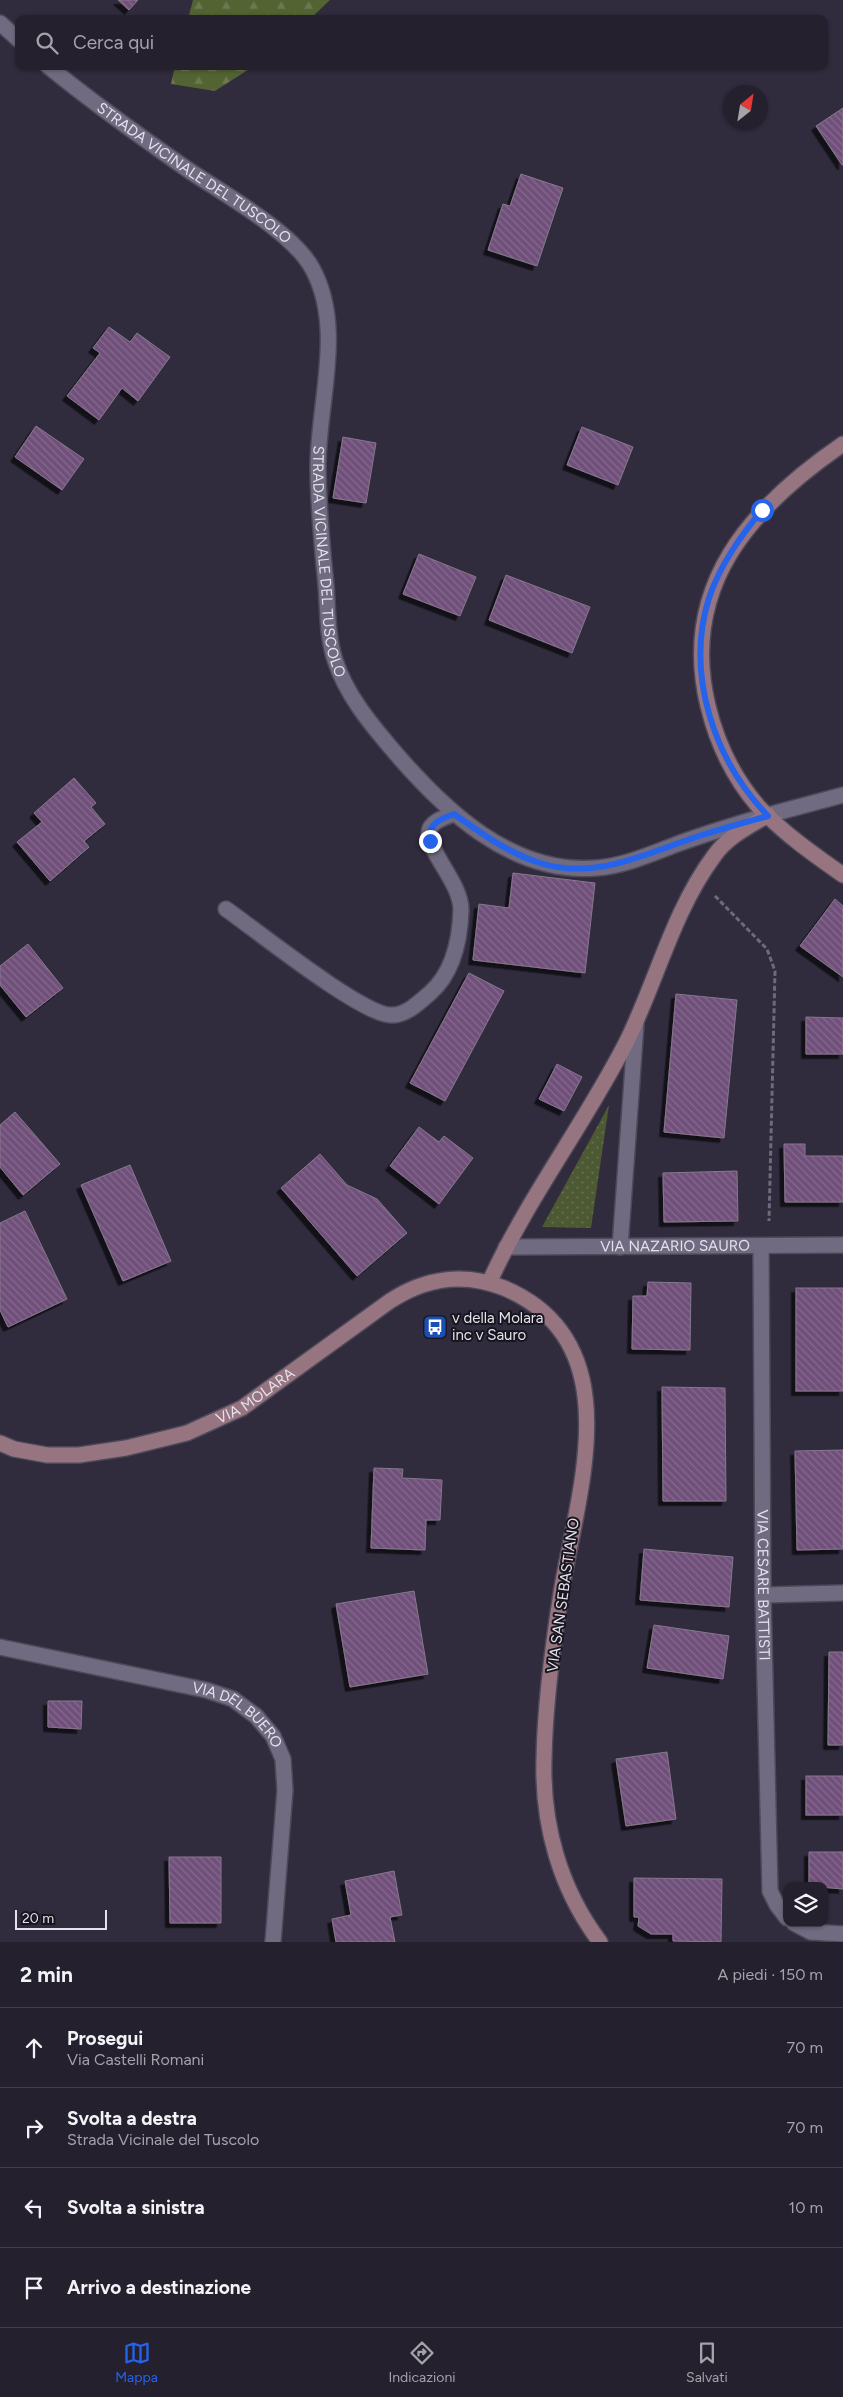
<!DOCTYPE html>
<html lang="it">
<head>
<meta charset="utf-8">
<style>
	body { margin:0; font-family:Figtree,sans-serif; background:#302d3a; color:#f1f3f6 }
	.controls { position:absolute; right:15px; bottom:15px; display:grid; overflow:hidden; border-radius:10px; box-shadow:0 1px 4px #0004 }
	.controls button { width:45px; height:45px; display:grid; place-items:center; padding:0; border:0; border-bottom:1px solid #413e4a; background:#24202e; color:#f1f3f6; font:25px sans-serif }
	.compass { position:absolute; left:723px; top:85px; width:45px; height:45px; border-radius:50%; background:#24202e; box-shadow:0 1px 4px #0004; rotate:30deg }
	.scale { position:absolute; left:15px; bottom:12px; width:92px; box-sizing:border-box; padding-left:5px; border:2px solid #e4e1ee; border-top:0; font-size:14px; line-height:18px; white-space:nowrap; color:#e4e1ee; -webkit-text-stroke:4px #17151d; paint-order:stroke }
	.stop { position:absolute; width:15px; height:15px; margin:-11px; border:4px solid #2563eb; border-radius:50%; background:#fff }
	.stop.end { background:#2563eb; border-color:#fff; box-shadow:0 1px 5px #0008 }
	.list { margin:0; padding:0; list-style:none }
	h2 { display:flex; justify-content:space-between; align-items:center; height:65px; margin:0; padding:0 20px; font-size:21px }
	h2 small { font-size:16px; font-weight:400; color:#a3a3aa }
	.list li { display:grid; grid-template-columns:32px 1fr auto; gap:15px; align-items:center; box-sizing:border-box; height:80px; padding:0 20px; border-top:1px solid #413e4a }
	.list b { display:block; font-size:19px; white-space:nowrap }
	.list p { margin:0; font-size:16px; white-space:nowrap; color:#a3a3aa }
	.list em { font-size:16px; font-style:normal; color:#a3a3aa }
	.icon { flex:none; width:28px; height:28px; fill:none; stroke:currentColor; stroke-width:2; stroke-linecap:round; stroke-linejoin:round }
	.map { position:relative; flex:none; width:843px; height:1942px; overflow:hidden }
	.search { position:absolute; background:#24202e; box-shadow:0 1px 4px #0004; left:15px; right:15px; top:15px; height:55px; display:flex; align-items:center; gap:12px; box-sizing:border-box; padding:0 18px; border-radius:10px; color:#a3a3aa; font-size:19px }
	.sheet { height:385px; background:#24202e }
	nav { display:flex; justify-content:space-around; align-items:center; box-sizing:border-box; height:70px; border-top:1px solid #413e4a; background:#24202e; font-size:14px; color:#a3a3aa }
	nav a { display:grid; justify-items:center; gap:2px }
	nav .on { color:#2563eb }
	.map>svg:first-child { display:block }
	.grass { fill:url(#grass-dots) }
	.forest { fill:url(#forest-firs) }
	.building { fill:url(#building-back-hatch); stroke:#87788c; filter:url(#shadow) }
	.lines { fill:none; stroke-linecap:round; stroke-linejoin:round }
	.lane-casing { stroke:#4d4959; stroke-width:18 }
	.street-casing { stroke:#4d4959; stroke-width:18 }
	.secondary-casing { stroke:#4d4959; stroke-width:18 }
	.path { stroke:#6f6a7b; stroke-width:3; stroke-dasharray:5 2.5; stroke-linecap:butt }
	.lane { stroke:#706b80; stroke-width:15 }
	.street { stroke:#706b80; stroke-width:15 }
	.secondary { stroke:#977580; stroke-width:15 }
	.route { stroke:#2563eb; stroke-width:6 }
	.labels { text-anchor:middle; stroke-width:4; stroke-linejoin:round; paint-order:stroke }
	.street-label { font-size:15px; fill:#e4e1ee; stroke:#17151d }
	.poi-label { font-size:15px; fill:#e4e1ee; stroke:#17151d; text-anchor:start }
</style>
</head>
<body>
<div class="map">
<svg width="843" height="1942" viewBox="0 0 843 1942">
	<defs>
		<pattern id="grass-dots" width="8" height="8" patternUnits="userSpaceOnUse" patternTransform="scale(1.25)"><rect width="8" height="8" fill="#4c5932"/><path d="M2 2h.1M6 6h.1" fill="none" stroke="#667150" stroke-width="1.8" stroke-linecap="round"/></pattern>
		<pattern id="forest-firs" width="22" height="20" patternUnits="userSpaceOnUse" patternTransform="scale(1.25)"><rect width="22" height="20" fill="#536332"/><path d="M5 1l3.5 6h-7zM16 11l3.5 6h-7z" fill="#6c7950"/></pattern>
		<pattern id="building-back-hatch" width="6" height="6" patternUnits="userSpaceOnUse" patternTransform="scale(1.25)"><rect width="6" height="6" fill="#70507a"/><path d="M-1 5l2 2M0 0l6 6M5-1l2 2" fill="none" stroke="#84698d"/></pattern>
		<filter id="shadow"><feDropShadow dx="-4.5" dy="4.5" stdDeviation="0" flood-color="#0009"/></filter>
	</defs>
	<rect width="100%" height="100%" fill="#302b3d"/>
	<path class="grass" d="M609,1105L591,1228L542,1227Z"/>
	<g class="forest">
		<path d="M193,0H330L310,19H188Z"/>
		<path d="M175,66H254L215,91L171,84Z"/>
	</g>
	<g class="building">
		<path d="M118,0H138L129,10Z"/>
		<path d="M843,108V165H842L816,126Z"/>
		<path d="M521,174L563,188L537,266L488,250L503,204L510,206Z"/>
		<path d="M109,327L130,342L137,333L170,357L138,401L122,388L99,420L67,396L100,353L93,348Z"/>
		<path d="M36,426L84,459L62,490L15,457Z"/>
		<path d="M582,427L633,447L618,485L567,465Z"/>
		<path d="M343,437L376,443L366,503L333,498Z"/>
		<path d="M419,554L476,577L460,616L403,594Z"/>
		<path d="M506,575L590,607L572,653L489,620Z"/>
		<path d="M74,778L96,803L91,807L105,824L84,841L89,847L50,881L17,842L42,822L34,813Z"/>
		<path d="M513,873L595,883L585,973L473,960L479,904L509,908Z"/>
		<path d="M835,899L843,906V977L800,946Z"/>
		<path d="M28,944L63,988L26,1017L0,985V966Z"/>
		<path d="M469,973L504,991L445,1101L410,1083Z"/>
		<path d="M676,994L737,1000L724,1138L664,1132Z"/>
		<path d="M806,1017L843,1018V1054H806Z"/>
		<path d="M557,1064L582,1077L564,1111L539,1099Z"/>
		<path d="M15,1112L60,1164L23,1195L0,1167V1125Z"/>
		<path d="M419,1127L439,1142L444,1136L473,1158L439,1204L390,1166Z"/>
		<path d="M784,1144H805V1156H843V1202H785Z"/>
		<path d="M320,1154L347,1185L377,1199L407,1233L357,1276L281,1188Z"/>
		<path d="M130,1165L171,1261L123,1281L81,1185Z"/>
		<path d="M737,1171L738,1221L664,1222L663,1173Z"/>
		<path d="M25,1211L67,1299L8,1327L0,1310V1223Z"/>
		<path d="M648,1282L691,1283L690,1350L632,1349L633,1296H647Z"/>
		<rect x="796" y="1288" width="47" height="103"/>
		<path d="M662,1387L725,1388L726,1501H663Z"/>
		<path d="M843,1450V1549L797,1550L795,1451Z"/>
		<path d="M374,1468L403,1469L402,1478L442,1480L440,1520H426L425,1550L371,1548Z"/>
		<path d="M644,1549L733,1557L729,1607L640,1600Z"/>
		<path d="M414,1591L428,1674L350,1687L336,1604Z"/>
		<path d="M654,1625L729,1636L723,1679L647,1668Z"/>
		<path d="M829,1652H843V1745H828Z"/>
		<path d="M48,1701H82L81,1729L48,1727Z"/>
		<path d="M667,1752L676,1819L626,1826L616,1759Z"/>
		<rect x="806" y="1776" width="37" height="39"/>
		<path d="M809,1852H843V1889L809,1886Z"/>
		<path d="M169,1857H221V1923H170Z"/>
		<path d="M394,1871L402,1915L390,1917L395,1942H336L332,1919L351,1915L345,1881Z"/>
		<path d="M634,1878L722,1879L721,1942L673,1941V1934H651L638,1926L639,1917H634Z"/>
	</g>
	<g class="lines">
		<g class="lane-casing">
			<g id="lane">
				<path d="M768,815L843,795"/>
				<path d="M226,909C256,930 362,1015 391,1015C405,1016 420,1002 430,993C453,973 460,939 461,910C461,883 428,852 429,833C429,822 445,817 454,814"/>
			</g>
		</g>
		<g class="street-casing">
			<g id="street">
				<path d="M0,23L19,40"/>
				<path id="s1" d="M48,66C92,102 138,135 184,167C220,192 292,231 312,268C345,327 318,403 318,466C318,506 322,546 326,585C328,610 327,636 335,660C346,694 369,722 392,749C443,809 511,875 596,868C625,866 653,853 680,843C705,834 731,826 758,818"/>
				<path id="s2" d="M506,1247L843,1245"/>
				<path d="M620,1247L636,1024"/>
				<path id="s3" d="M761,1247L763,1595L770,1891L777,1905L787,1918"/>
				<path d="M763,1595L843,1593"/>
				<path id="s4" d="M0,1647L206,1690L233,1699L256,1716L273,1736L283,1759L285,1790L273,1942"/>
				<path d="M794,1923L811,1932L843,1934"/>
			</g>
		</g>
		<g class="secondary-casing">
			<g id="secondary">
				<path d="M843,444C751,507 679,586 708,706C717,743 733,777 758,806C783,833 813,854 843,875"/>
				<path d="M489,1283C527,1199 584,1125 626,1043C656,983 673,911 714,856C727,837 748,827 768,815"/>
				<path id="s5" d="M0,1443L14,1449L47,1455H79L126,1448L187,1433L242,1408L390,1301C425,1278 464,1272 504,1288C629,1341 580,1485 562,1587C553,1643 545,1702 544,1759C542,1825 560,1889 600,1942"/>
			</g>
		</g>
		<path class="path" d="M715,896L767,949L775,971L769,1221"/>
		<use href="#lane" class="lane"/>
		<use href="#street" class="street"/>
		<use href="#secondary" class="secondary"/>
	</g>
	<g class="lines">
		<path class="route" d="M430,841C427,824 440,819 454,814C481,833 508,853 540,863C597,881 649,852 702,835C724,828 746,822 768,816C714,760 685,674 709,598C720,565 740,537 762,510"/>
	</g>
	<defs>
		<g id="bus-square" transform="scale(1.25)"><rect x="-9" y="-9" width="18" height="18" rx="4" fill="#1a4fb4" stroke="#17151d"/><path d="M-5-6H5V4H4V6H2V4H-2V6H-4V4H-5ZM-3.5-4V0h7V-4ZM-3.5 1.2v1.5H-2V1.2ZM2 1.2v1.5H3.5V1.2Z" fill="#fff"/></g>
	</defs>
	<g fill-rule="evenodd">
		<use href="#bus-square" x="435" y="1327"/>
	</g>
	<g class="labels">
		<g class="street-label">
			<text dy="5" stroke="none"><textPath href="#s1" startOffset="181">STRADA VICINALE DEL TUSCOLO</textPath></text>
			<text dy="5" stroke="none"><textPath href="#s1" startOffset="631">STRADA VICINALE DEL TUSCOLO</textPath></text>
			<text dy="5" stroke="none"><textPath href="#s2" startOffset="169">VIA NAZARIO SAURO</textPath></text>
			<text dy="5" stroke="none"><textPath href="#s5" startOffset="269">VIA MOLARA</textPath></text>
			<text dy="5" stroke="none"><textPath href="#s3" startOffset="338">VIA CESARE BATTISTI</textPath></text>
			<text transform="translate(563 1595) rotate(-82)" y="5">VIA SAN SEBASTIANO</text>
			<text dy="5" stroke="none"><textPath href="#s4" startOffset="251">VIA DEL BUERO</textPath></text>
		</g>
		<g class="poi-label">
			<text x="452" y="1323">v della Molara<tspan x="452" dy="17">inc v Sauro</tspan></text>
		</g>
	</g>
</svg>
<div class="controls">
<button><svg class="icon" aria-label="layers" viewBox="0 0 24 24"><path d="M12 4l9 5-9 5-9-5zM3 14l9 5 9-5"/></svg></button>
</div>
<svg class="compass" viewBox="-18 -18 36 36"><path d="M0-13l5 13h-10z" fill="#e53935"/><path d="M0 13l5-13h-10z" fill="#a3a3aa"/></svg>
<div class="scale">20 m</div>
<div class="stop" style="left:762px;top:510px"></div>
<div class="stop end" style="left:430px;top:841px"></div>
<div class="search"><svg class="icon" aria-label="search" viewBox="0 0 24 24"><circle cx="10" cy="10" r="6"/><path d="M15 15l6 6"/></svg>Cerca qui</div>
</div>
<section class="sheet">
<h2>2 min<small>A piedi · 150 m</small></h2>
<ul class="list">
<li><svg class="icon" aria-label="ahead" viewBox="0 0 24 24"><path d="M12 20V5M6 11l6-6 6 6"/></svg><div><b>Prosegui</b><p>Via Castelli Romani</p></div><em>70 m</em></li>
<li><svg class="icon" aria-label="right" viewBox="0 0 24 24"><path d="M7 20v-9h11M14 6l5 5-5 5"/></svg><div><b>Svolta a destra</b><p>Strada Vicinale del Tuscolo</p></div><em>70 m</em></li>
<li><svg class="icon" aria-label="left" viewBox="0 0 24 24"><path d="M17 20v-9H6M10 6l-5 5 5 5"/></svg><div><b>Svolta a sinistra</b></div><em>10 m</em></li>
<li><svg class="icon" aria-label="arrive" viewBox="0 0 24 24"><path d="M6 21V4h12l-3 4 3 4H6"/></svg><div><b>Arrivo a destinazione</b></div></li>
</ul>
</section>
<nav>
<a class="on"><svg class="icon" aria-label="map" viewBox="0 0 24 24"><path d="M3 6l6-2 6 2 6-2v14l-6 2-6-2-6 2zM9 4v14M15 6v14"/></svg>Mappa</a>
<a><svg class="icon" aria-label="directions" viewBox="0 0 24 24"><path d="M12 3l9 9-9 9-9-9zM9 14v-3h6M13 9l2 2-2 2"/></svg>Indicazioni</a>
<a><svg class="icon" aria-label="saved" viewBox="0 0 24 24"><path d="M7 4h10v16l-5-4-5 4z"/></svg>Salvati</a>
</nav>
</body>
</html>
